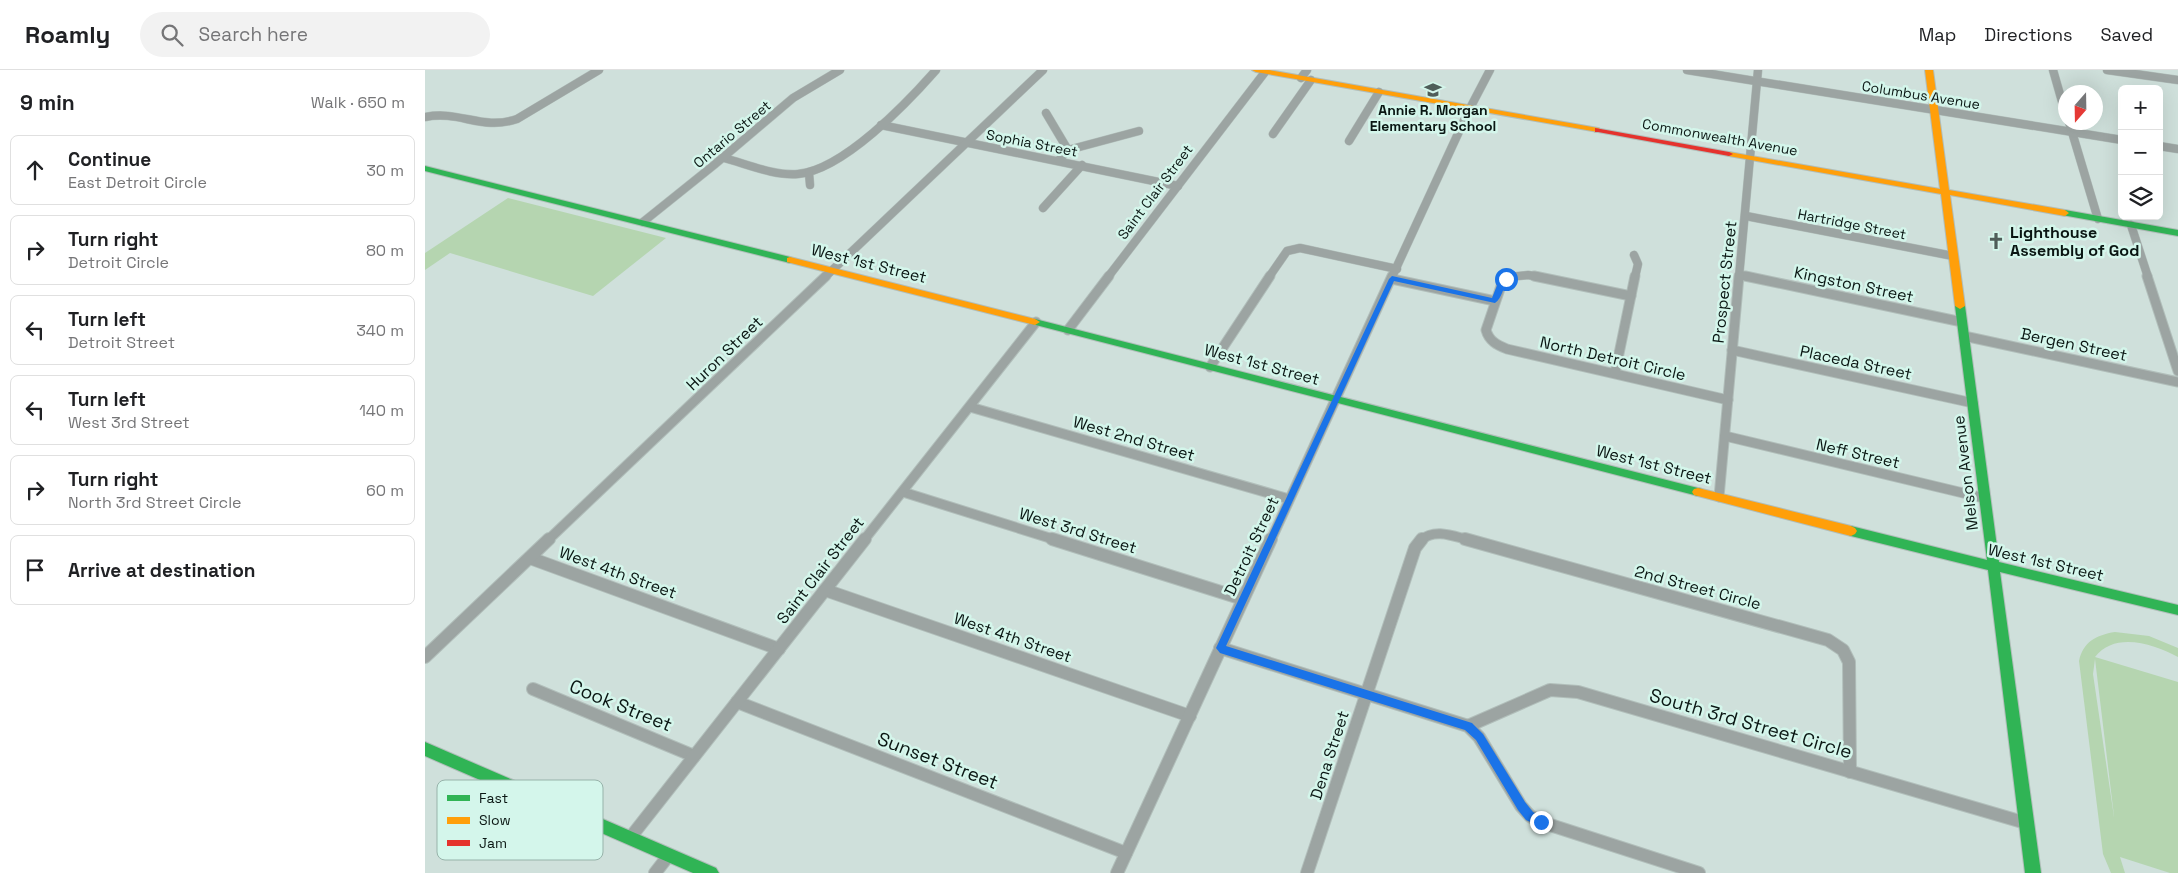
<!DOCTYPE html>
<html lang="en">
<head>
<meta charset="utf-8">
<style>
	body { margin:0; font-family:"Space Grotesk",sans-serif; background:#f2f2f2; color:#202124 }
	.controls { position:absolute; right:15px; top:15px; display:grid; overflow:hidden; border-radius:8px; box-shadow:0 5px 20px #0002 }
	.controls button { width:45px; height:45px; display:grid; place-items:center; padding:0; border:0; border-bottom:1px solid #e0e0e0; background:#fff; color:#202124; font:25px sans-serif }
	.compass { position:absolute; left:1633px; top:15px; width:45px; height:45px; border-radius:50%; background:#fff; box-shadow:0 5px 20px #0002; rotate:200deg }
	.stop { position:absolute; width:15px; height:15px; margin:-11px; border:4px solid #1a73e8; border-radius:50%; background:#fff }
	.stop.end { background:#1a73e8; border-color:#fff; box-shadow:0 1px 5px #0008 }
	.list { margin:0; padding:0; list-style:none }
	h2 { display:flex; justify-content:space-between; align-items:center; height:65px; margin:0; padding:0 20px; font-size:21px }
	h2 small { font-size:16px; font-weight:400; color:#757577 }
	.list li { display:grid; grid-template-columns:32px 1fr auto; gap:15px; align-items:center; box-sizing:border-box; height:70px; margin:0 10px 10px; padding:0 10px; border:1px solid #e0e0e0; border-radius:8px }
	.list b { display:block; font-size:19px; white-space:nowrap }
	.list p { margin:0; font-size:16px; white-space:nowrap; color:#757577 }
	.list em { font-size:16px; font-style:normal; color:#757577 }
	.icon { flex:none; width:28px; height:28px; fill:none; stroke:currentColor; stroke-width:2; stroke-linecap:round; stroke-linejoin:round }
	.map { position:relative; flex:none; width:1753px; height:803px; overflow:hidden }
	header { display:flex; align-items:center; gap:30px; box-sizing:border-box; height:70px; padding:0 25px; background:#fff; border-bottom:1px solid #e0e0e0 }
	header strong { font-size:24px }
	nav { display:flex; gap:28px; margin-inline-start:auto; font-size:18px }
	.search { width:350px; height:45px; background:#f2f2f2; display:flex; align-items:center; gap:12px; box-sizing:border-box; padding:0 18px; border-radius:28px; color:#757577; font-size:19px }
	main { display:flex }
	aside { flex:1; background:#fff }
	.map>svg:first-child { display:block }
	.green { fill:#b5d5b0; fill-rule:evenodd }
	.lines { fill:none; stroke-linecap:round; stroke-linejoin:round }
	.street-far2-casing { stroke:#b1beba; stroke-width:9 }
	.street-far1-casing { stroke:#b1beba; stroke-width:11 }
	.street-casing { stroke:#b1beba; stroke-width:14 }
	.fast-casing { stroke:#b1beba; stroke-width:2 }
	.slow-casing { stroke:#b1beba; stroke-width:2 }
	.jam-casing { stroke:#b1beba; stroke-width:2 }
	.street-far2 { stroke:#9ca4a2; stroke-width:8 }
	.street-far1 { stroke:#9ca4a2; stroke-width:9 }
	.street { stroke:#9ca4a2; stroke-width:12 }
	.fast { fill:#30b455; fill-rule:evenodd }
	.slow { fill:#ff9f0a; fill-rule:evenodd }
	.jam { fill:#e5322d; fill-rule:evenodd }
	.route { fill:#1a73e8 }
	.labels { text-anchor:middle; stroke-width:5; stroke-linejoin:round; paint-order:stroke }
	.far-street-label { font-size:14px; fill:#0a1613; stroke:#d4f6eb }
	.far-poi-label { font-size:14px; font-weight:bold; fill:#0a1613; stroke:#d4f6eb }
	.poi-label { font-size:16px; font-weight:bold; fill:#0a1613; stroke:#d4f6eb; text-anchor:start }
	.street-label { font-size:16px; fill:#0a1613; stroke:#d4f6eb }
	.near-street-label { font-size:19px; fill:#0a1613; stroke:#d4f6eb }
	.key { fill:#d4f6eb; stroke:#97b3aa; stroke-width:1 }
	.key-label { font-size:14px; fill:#0a1613 }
</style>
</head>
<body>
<header>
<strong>Roamly</strong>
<div class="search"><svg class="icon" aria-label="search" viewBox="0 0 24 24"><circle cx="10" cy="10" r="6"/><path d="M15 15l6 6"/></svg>Search here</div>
<nav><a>Map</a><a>Directions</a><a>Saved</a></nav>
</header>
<main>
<aside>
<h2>9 min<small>Walk · 650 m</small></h2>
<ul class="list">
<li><svg class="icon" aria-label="ahead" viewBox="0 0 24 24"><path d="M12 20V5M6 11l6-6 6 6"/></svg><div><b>Continue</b><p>East Detroit Circle</p></div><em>30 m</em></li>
<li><svg class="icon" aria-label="right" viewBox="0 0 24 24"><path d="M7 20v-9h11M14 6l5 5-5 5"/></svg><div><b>Turn right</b><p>Detroit Circle</p></div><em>80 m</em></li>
<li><svg class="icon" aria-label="left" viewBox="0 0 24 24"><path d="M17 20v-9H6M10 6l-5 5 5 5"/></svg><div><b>Turn left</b><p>Detroit Street</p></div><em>340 m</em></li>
<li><svg class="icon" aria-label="left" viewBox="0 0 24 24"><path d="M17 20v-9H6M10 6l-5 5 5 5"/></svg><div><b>Turn left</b><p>West 3rd Street</p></div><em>140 m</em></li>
<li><svg class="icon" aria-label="right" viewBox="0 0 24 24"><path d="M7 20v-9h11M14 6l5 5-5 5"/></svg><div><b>Turn right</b><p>North 3rd Street Circle</p></div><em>60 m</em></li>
<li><svg class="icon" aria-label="arrive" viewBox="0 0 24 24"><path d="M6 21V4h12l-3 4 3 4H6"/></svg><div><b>Arrive at destination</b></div></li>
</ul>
</aside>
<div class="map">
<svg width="1753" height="803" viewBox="0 0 1753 803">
	<rect width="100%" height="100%" fill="#cfe0db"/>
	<g class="green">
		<path d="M83,128L241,168L168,226L25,183L0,200V183Z"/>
		<path d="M1690,562L1724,566L1753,578V587C1729,574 1690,561 1670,587L1753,612V803H1745L1695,787L1700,803H1686L1678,784L1654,591C1658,572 1671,565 1690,562ZM1670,589L1689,746V747L1668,604Z"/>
	</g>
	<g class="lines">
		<g class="street-far2-casing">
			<g id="street-far2">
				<path d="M1262,0L1697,70"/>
				<path d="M1628,0L1640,42"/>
				<path d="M1682,0L1753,10"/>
				<path d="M876,8L882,0"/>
				<path d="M621,43L643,80"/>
				<path d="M0,47C35,40 57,61 92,49L174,0"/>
				<path d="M1644,52L1673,149"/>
				<path d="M456,55L753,116"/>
				<path d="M848,64L886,10"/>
				<path d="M924,71L954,22"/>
				<path d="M1734,76L1753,79"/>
				<path d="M299,88C322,94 349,106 373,104C418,100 482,33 511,0"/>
				<path d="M634,90L643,80L714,61"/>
				<path d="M384,103L385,115"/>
				<path d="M618,138L657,95"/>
				<path d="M1321,146L1528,186"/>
				<path d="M218,152L289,95L368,28L415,0"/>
				<path d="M1706,155L1723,207"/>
				<path d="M1209,185L1213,194L1210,207"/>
				<path d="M1314,205L1326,207"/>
				<path d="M400,207L618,0"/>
				<path d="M683,207L840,2"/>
				<path d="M844,207L862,181L875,178L972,199"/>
				<path d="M967,207L1043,42L1065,0"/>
				<path d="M1084,207L1103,205L1115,207"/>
				<path d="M1314,207L1333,0"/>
			</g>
		</g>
		<g class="street-far1-casing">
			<g id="street-far1">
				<path d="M1086,206L1077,213L1061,260C1064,271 1072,275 1082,279L1303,330"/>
				<path d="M1109,206L1206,226"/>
				<path d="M1320,206L1537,252"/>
				<path d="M1722,206L1753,301"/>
				<path d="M967,209L1070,231"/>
				<path d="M643,260L684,206"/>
				<path d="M1539,266L1753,312"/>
				<path d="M1307,280L1548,333"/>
				<path d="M785,297L845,206"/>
				<path d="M1190,303L1210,206"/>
				<path d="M545,337L864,429"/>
				<path d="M1300,366L1559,428"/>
				<path d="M478,422L631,470"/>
				<path d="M1294,427L1314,206"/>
				<path d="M123,470L401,206"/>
				<path d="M439,470L611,252"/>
				<path d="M846,470L967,206"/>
				<path d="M996,470C1010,458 1028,466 1044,470"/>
			</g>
		</g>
		<g class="street-casing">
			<g id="street">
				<path d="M627,469L818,529"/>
				<path d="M1040,469L1403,570L1418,580L1424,592L1425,702"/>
				<path d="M105,488L354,579"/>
				<path d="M400,520L765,646"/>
				<path d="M795,578L1043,656L1054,667L1096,736L1105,746L1116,752L1274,803"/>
				<path d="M0,587L124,469"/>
				<path d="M108,619L269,686"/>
				<path d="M312,632L701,783"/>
				<path d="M1043,656L1125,620L1153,622L1601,753"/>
				<path d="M205,768L440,469"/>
				<path d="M230,803L244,785"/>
				<path d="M692,803L846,469"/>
				<path d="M882,803L990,478L997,469"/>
			</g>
		</g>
		<g class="fast-casing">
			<g id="fast">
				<path d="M0,96L365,187L370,190L365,193L0,101Z"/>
				<path d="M1640,140L1753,160V166L1637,145V141Z"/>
				<path d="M1535,233L1540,236L1574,492L1753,535V545L1575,502L1616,803H1600L1563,500L1426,466L1422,464L1420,461L1422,458L1426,456L1562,490L1530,236Z"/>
				<path d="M610,249L1273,418L1277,419L1279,422L1277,425L1273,426L607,254L605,252Z"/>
				<path d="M0,672L291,798L294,803H268L0,686Z"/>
			</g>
		</g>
		<g class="slow-casing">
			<g id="slow">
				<path d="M827,0H844L1173,58L1177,60L1173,62L831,2Z"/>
				<path d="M1500,0H1508L1524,120L1640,140L1644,143L1640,146L1525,125L1540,236L1535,239L1530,236L1516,124L1304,86L1300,84L1304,82L1515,119Z"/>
				<path d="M365,187L610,249L615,252L610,255L362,192V188Z"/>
				<path d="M1273,418L1426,456L1430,458L1432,461L1430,464L1426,466L1269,425L1267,422L1269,419Z"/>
			</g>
		</g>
		<g class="jam-casing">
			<path id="jam" d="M1170,58L1304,82L1308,84L1304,86L1173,62H1170Z"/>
		</g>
		<use href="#street-far2" class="street-far2"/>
		<use href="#street-far1" class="street-far1"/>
		<use href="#street" class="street"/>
		<use href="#fast" class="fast"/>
		<use href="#slow" class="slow"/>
		<use href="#jam" class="jam"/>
	</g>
	<path class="route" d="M967,206L1067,228L1073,213L1081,207L1084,209C1078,216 1077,229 1070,233L969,211L801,576L1047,653L1058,664L1100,732L1108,742L1120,748L1122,752L1120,756L1116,757L1101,750L1093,740L1051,670L1040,660L795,583L791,578L964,209Z"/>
	<defs>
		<g id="school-bare" transform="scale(1.35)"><path d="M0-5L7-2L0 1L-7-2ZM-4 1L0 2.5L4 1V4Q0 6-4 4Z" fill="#4f5d59" stroke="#d4f6eb" stroke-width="2.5" paint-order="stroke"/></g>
		<g id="church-bare" transform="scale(1.35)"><path d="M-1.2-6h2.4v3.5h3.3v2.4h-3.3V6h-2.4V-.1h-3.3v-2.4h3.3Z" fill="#4f5d59" stroke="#d4f6eb" stroke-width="2.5" paint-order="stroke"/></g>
	</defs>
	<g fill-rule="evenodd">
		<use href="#school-bare" x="1008" y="20"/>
		<use href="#church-bare" x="1571" y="171"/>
	</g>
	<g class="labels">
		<g class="far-street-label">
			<text transform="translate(1496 25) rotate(9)" y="5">Columbus Avenue</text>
			<text transform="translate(307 64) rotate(-40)" y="5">Ontario Street</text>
			<text transform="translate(1295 67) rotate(10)" y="5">Commonwealth Avenue</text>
			<text transform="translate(607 73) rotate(11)" y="5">Sophia Street</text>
			<text transform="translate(730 122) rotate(-53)" y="5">Saint Clair Street</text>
			<text transform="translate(1427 154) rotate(11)" y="5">Hartridge Street</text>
		</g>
		<g class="far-poi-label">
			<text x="1008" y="45">Annie R. Morgan<tspan x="1008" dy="16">Elementary School</tspan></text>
		</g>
		<g class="poi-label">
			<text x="1585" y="168">Lighthouse<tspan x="1585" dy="18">Assembly of God</tspan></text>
		</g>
		<g class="street-label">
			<text transform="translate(444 193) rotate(14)" y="6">West 1st Street</text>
			<text transform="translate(1299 212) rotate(-84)" y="6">Prospect Street</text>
			<text transform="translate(1429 214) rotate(12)" y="6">Kingston Street</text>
			<text transform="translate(1649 274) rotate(12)" y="6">Bergen Street</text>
			<text transform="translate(299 283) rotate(-44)" y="6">Huron Street</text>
			<text transform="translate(1188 288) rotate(13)" y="6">North Detroit Circle</text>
			<text transform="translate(1431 292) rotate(12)" y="6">Placeda Street</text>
			<text transform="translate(837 294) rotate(15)" y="6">West 1st Street</text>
			<text transform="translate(709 368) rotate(16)" y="6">West 2nd Street</text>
			<text transform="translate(1433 383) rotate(13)" y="6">Neff Street</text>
			<text transform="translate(1229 394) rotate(14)" y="6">West 1st Street</text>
			<text transform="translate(1540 403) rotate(-97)" y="6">Melson Avenue</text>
			<text transform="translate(653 460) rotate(17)" y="6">West 3rd Street</text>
			<text transform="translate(826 476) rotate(-65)" y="6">Detroit Street</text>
			<text transform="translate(1621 492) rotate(13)" y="6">West 1st Street</text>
			<text transform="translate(395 500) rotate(-52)" y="6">Saint Clair Street</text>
			<text transform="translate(193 502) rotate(20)" y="6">West 4th Street</text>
			<text transform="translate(1273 517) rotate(15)" y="6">2nd Street Circle</text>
			<text transform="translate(588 567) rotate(19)" y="6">West 4th Street</text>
			<text transform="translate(904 685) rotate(-72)" y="6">Dena Street</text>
		</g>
		<g class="near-street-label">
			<text transform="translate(196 635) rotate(22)" y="7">Cook Street</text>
			<text transform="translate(1326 653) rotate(16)" y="7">South 3rd Street Circle</text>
			<text transform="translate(513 690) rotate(21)" y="7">Sunset Street</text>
		</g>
	</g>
	<rect x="12" y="710" width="166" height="80" rx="8" class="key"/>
	<rect x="22" y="725" width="23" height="6" fill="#30b455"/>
	<rect x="22" y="747" width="23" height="7" fill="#ff9f0a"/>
	<rect x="22" y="770" width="23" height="6" fill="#e5322d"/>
	<g class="key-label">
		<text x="54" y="733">Fast</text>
		<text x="54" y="755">Slow</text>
		<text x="54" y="778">Jam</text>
	</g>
</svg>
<div class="controls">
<button>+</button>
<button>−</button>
<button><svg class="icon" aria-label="layers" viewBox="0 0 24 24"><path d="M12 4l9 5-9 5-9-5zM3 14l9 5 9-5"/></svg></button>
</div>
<svg class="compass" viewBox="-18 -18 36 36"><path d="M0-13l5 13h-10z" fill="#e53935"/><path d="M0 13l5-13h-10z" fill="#757577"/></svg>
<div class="stop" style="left:1081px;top:209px"></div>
<div class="stop end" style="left:1116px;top:752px"></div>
</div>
</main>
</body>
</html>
